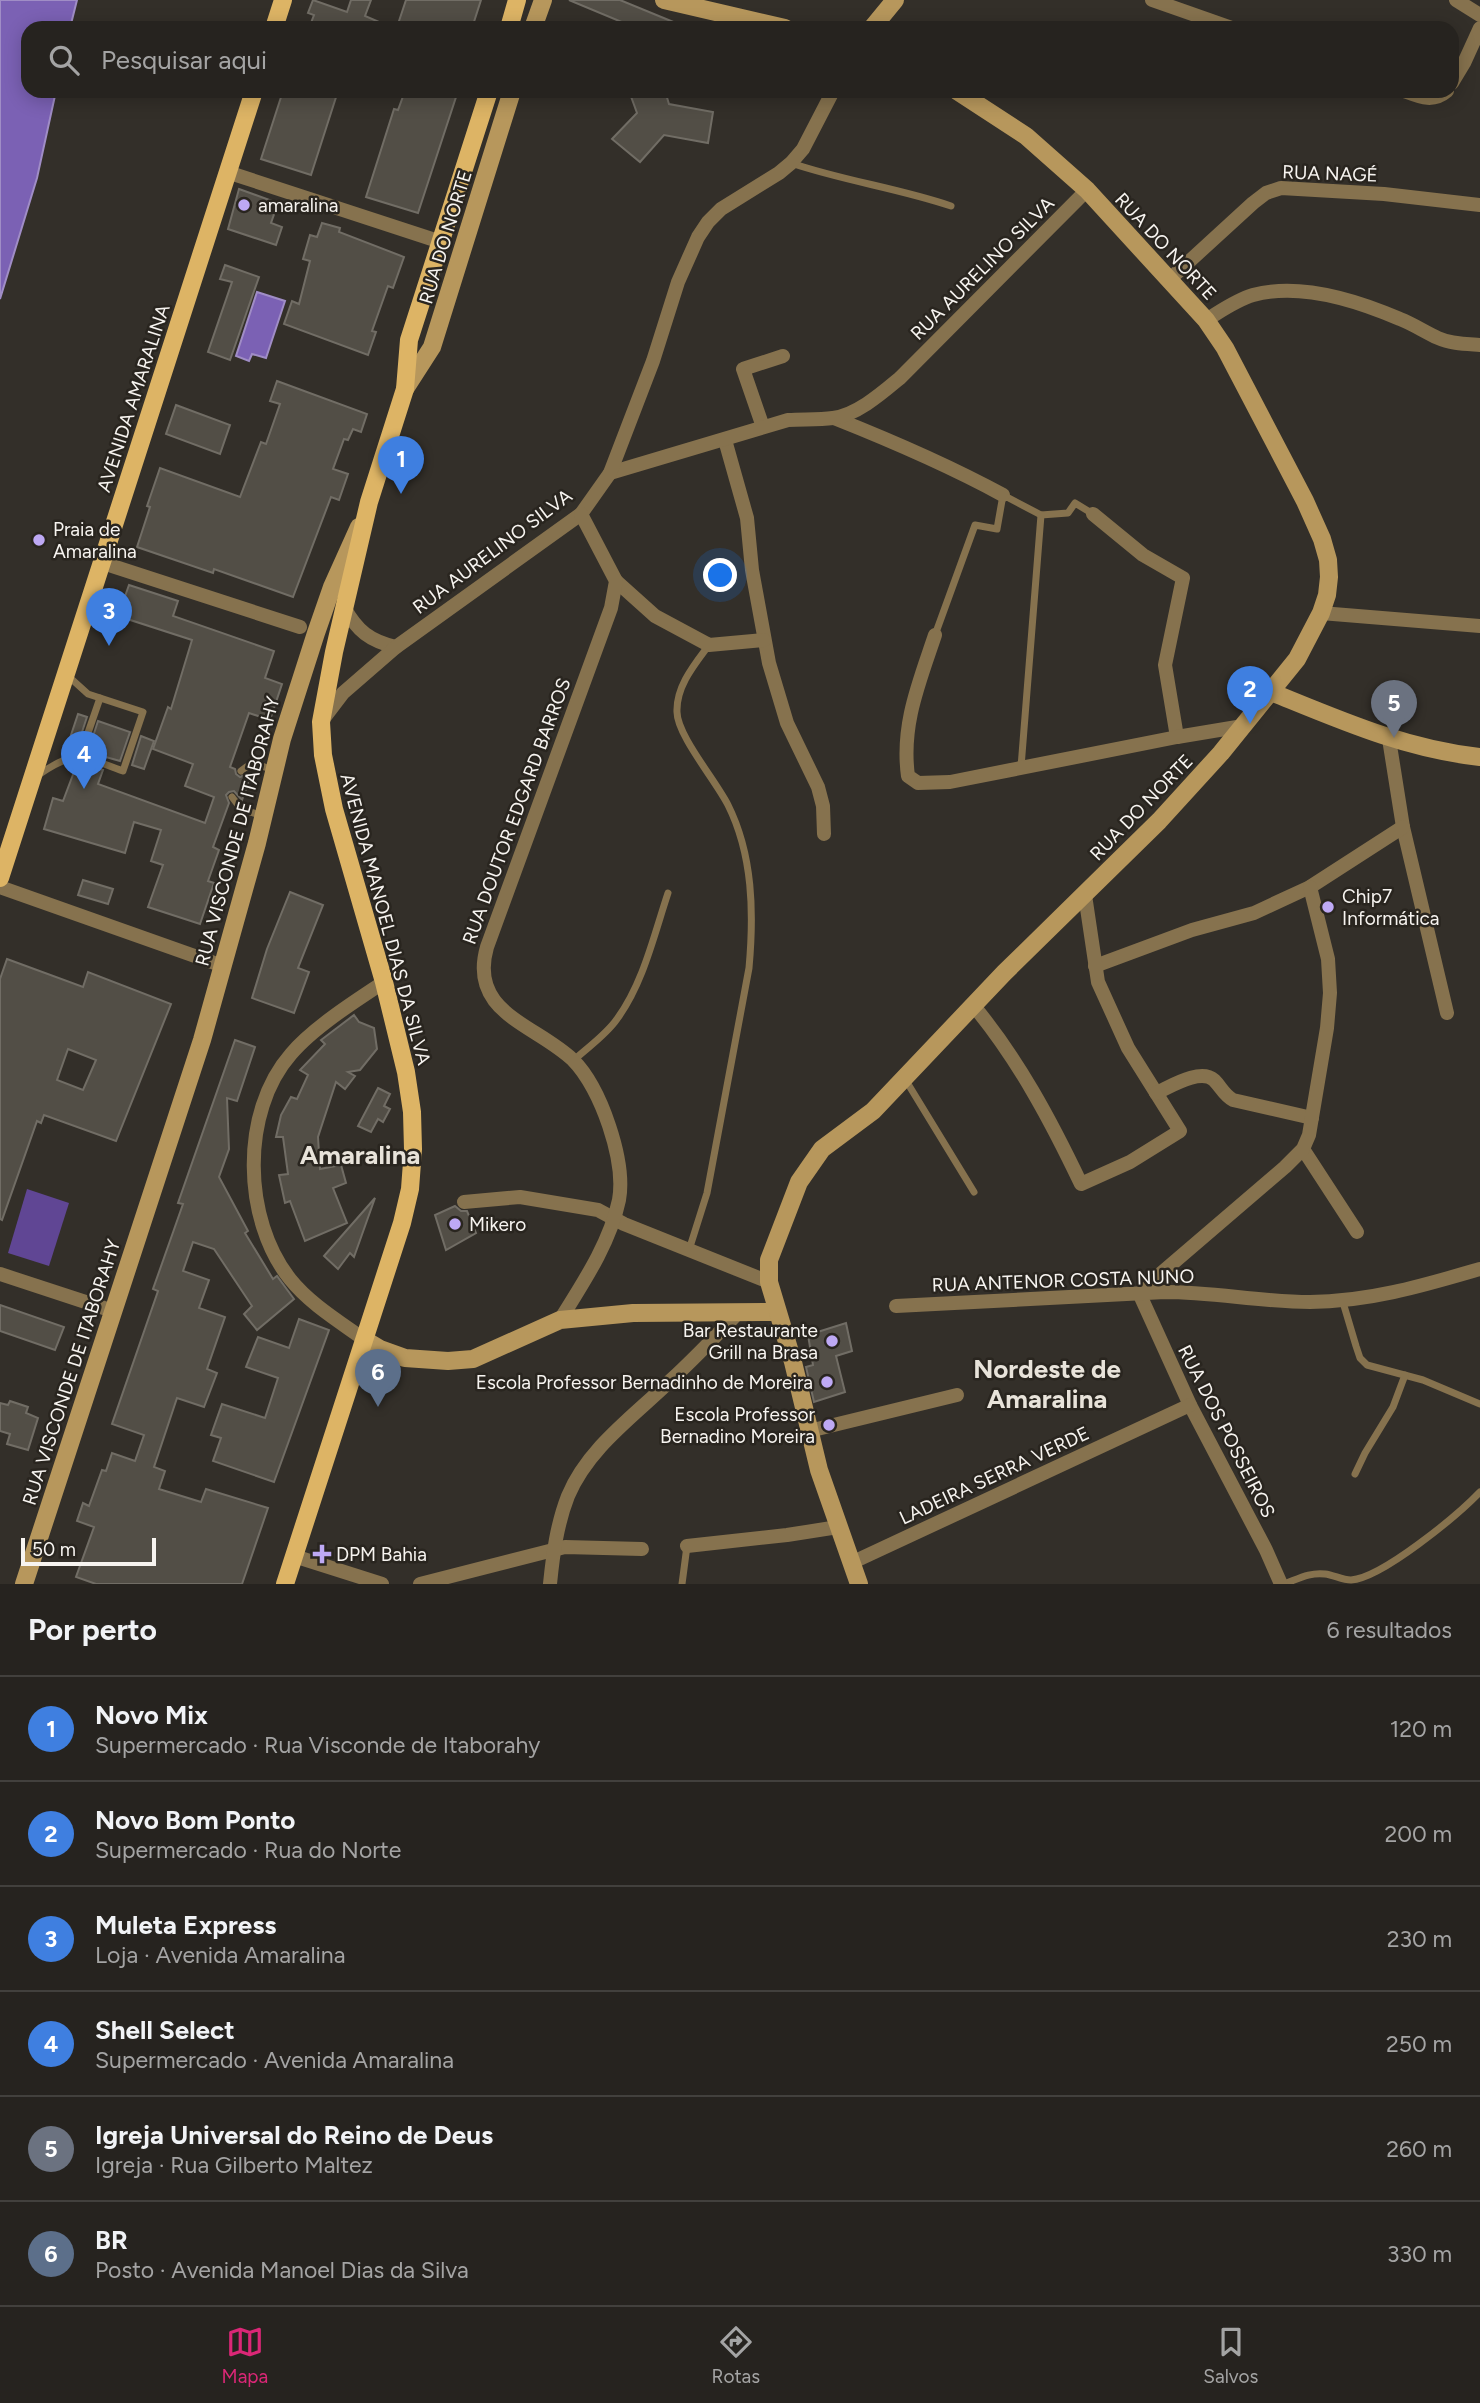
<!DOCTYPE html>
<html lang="pt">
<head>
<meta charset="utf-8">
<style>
	body { margin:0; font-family:Figtree,sans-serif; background:#322f2c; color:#f1f3f6 }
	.scale { position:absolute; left:21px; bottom:18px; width:135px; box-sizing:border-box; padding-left:7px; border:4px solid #f7f4f0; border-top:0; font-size:19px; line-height:24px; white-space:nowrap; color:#f7f4f0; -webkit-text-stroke:5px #29251f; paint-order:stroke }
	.you { position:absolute; left:721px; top:576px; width:24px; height:24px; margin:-18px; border:5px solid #fff; border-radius:50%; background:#1a73e8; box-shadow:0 0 0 10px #1a73e833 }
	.badge { display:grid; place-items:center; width:46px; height:46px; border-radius:50%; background:#db2777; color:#fff; font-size:23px; font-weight:700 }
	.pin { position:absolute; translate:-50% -58px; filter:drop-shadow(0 2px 4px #0008) }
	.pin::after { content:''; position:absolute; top:37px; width:24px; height:21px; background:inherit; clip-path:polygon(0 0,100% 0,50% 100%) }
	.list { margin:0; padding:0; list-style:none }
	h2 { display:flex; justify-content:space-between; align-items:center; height:91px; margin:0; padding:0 28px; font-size:30px }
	h2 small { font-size:23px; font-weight:400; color:#a4a4a4 }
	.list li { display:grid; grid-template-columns:46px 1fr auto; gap:21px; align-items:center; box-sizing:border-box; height:105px; padding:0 28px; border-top:2px solid #42403d }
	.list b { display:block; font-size:26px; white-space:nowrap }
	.list p { margin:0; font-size:23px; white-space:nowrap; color:#a4a4a4 }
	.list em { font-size:23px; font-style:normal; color:#a4a4a4 }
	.icon { flex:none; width:38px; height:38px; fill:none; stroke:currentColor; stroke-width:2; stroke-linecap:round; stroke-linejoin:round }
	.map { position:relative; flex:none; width:1480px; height:1584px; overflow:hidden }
	.search { position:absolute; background:#26231f; box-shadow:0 4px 18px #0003; left:21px; right:21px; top:21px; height:77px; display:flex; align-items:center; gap:18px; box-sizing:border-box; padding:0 24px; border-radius:21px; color:#a4a4a4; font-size:26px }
	.sheet { height:721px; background:#26231f }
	nav { display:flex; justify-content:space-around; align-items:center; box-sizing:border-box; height:98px; border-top:2px solid #42403d; background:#26231f; font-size:19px; color:#a4a4a4 }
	nav a { display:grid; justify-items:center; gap:4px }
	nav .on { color:#db2777 }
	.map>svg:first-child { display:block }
	.green { fill:#604694 }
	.water { fill:#7b61b4; stroke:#a08dc6; stroke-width:2 }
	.building { fill:#524e46; stroke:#716d65; stroke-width:2; fill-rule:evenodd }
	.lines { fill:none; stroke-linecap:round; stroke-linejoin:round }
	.lane { stroke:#86724e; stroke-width:7 }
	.street { stroke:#86724e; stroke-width:14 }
	.secondary { stroke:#b7975c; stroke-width:18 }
	.primary { stroke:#ddb465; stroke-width:18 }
	.poi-dot { fill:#bea9f4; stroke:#29251f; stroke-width:2.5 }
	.labels { text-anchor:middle; stroke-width:5; stroke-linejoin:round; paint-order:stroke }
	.street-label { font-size:19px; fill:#f7f4f0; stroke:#29251f }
	.poi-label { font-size:19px; fill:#f7f4f0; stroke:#29251f; text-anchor:start }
	.district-label { font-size:26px; font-weight:bold; fill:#e8e3da; stroke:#29251f }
</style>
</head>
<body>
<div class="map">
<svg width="1480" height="1584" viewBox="0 0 1480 1584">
	<rect width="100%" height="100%" fill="#332f29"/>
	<path class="green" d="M27,1189L69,1203L49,1266L8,1253Z"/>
	<g class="water">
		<path d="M0,0H77L70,28H28V91H56L37,178L0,299Z"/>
		<path d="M257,292L285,301L266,358L252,354L249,361L236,356Z"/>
	</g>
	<g class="building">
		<path d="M313,0L347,12L351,0H371L365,16L393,28H309L314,15L308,13Z"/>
		<path d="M406,0H481L472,28H410L398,24Z"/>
		<path d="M569,0H620L688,28H636Z"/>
		<path d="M283,91H338L311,175L261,159Z"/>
		<path d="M405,91H458L418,213L366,197L394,109L398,110Z"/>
		<path d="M629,91H665L669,104L713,112L708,143L664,135L640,162L612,139L637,113Z"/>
		<path d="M239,189L278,203L271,223L282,227L276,245L228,229Z"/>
		<path d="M322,223L340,228L339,232L404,257L393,288L388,286L372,331L376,332L368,355L284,324L292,301L299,304L310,261L303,259L310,235L317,237Z"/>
		<path d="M225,265L259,277L230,360L208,352L232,282L220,279Z"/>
		<path d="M277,381L367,414L361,432L353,429L348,440L344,439L333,469L348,474L339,500L331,497L293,597L214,569L213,573L137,547L150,507L147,506L160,468L240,497L261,442L266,444L280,404L270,401Z"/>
		<path d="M176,405L230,425L220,454L166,434Z"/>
		<path d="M129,585L178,601L173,616L274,651L265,678L282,684L270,720L249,713L230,767L235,769L236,774L240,777L247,774L251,775L242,800L234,791L229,792L226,795L229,803L213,847L219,850L208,881L214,883L200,924L148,907L163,865L151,861L161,830L134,822L125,853L44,829L53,798L63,801L77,764L80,763L103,770L98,784L205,823L214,797L185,786L193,764L153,749L168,707L171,709L192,640L118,616Z"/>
		<path d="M78,714L87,717L78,744L69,741Z"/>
		<path d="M98,721L130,732L120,761L88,752Z"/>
		<path d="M141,736L154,741L144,769L132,765Z"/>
		<path d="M83,880L113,889L108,904L78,895Z"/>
		<path d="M290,892L323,905L298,968L309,972L294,1013L252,998L267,949Z"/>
		<path d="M7,959L83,987L88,972L171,1004L116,1141L44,1115L41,1123L37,1121L2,1220L0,1219V979ZM68,1049L96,1060L83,1090L57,1080Z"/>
		<path d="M354,1015L359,1022L374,1028L377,1049L360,1070L348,1072L355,1076L345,1089L336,1082L318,1137L320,1169L341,1165L346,1183L333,1188L347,1223L305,1241L290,1201L285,1203L279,1175L288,1174L283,1137H276L281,1115L291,1097L297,1099L308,1075L300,1070L325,1044L321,1040Z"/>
		<path d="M235,1040L255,1047L237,1101L227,1098L229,1149L219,1177L248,1231L245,1233L273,1279L277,1276L294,1299L257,1330L244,1314L252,1306L214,1249L193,1242L183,1271L209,1280L199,1308L225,1317L207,1369L217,1373L204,1407L177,1398L154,1467L165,1471L159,1489L201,1502L206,1489L268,1508L242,1584H96L76,1577L94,1527L77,1521L83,1503L89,1506L102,1470L106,1471L112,1453L135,1461L144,1435L112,1424L158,1291L153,1289L183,1204L178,1203Z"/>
		<path d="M378,1088L390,1094L384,1106L390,1109L383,1122L378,1119L371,1132L358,1126Z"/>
		<path d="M375,1198L354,1257L350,1253L338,1269L324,1256Z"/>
		<path d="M455,1206L461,1211H467L476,1233L446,1250L435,1215Z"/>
		<path d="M0,1305L64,1327L55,1350L0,1331Z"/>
		<path d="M299,1319L329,1330L274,1482L213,1461L221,1438L211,1435L222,1404L265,1418L278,1378L246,1367L258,1337L289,1348Z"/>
		<path d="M846,1323L852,1351L836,1356L845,1392L814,1402L806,1367L813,1365L808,1335Z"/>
		<path d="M10,1401L28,1407L26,1413L38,1418L28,1450L7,1444L10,1434L0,1431V1403L8,1405Z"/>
	</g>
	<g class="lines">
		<g class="lane">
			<path d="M791,163C844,181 898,188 951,206"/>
			<path d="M935,635L975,525L997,529L1003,495L1041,515L1068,513L1075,503L1093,514"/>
			<path d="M80,756L100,698"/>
			<path d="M1021,767L1041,515"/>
			<path d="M241,771C252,760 260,766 274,770"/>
			<path d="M38,775C78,748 81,756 123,771L143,712L88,694L67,675"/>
			<path d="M232,797L241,809L263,816"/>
			<path d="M574,1060C588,1047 606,1035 617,1019C643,984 654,935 668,893"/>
			<path d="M905,1079L974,1192"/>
			<path d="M689,1250L707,1193L749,968C754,913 753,855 728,805C716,781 677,735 677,712C676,686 695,664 709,645"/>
			<path d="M1342,1299L1356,1346L1360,1358L1367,1365L1423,1380L1480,1404"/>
			<path d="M1355,1474L1365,1453L1393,1407L1405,1375"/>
			<path d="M682,1584L687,1546"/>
			<path d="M1284,1584C1298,1579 1310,1572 1325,1574C1334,1575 1342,1580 1351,1580C1382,1578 1458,1515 1480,1492"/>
		</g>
		<g class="street">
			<path d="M1152,0L1232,28"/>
			<path d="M1456,0L1480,15"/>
			<path d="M1452,83L1464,63L1480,28"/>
			<path d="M1404,91C1420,97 1433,103 1447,91"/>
			<path d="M227,172L441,242"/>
			<path d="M1170,279L1253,203L1266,193L1281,188L1384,194L1480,205"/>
			<path d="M1206,320C1221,311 1236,300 1253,295C1300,282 1356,300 1400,319C1413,324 1425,332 1438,338C1451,344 1466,344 1480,345"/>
			<path d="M834,418C892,441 948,465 1003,495"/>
			<path d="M763,427L743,369L783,356"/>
			<path d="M725,440L747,518L752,570L769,663L787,723L818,787L823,806L824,834"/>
			<path d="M610,473L788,420C803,419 818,420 833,418C857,415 882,393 900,378L1087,190"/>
			<path d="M1093,514L1143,555L1183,578L1165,665L1177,737"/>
			<path d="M103,563L300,627"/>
			<path d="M616,581L655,616L709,645L764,640"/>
			<path d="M344,607C357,631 370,641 396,647"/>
			<path d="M1321,613L1480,626"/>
			<path d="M935,635C919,683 901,725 908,776L918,783L950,782L1177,737L1243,726"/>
			<path d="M324,718L343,693L396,647L581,514L610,473L653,361L678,282L698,237L708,222L721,209L779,173L791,163L803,149L833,91"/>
			<path d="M1389,739L1403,827L1447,1013"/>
			<path d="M0,887L223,966"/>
			<path d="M1095,966L1192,930L1254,913L1310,887L1403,827"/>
			<path d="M973,1005C1018,1059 1051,1121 1081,1184L1130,1162L1180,1131L1128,1048L1098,982L1085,895"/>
			<path d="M1156,1093C1170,1087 1200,1068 1214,1080C1221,1087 1224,1095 1233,1100L1312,1118"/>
			<path d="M1303,1149L1357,1232"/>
			<path d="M464,1202L520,1197L598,1210L624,1224L769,1282"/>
			<path d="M0,1274L113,1311"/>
			<path d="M1140,1295L1159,1275L1285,1167L1303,1149L1309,1135L1327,1028L1330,993L1328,959L1310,887"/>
			<path d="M1140,1295L1190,1405L1266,1550L1281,1584"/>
			<path d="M896,1306L1165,1292C1213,1292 1262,1302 1310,1302C1369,1302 1425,1285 1480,1269"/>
			<path d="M560,1320C583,1283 610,1243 619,1200C626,1161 601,1088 573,1060C535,1024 468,1013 487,947L611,608L616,581L581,514"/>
			<path d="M365,1340C340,1322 310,1304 290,1279C243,1220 240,1112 291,1054C313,1028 355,1001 384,982"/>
			<path d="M809,1431L957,1395"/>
			<path d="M687,1546L787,1535L838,1527"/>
			<path d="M294,1556L382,1584"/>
			<path d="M851,1563L1190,1405"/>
			<path d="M420,1584L565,1547L642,1549"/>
			<path d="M550,1584C553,1554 557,1524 568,1496C588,1448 634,1416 670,1381C694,1359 716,1336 738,1313"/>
		</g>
		<g class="secondary">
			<path d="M664,0L785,28"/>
			<path d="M533,28L543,0"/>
			<path d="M872,28L895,0"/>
			<path d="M405,389L432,347L512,91"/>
			<path d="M1271,692C1340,720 1405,749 1480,757"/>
			<path d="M365,1340L380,1349L405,1358L448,1361L473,1359L560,1320L633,1313L777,1312"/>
			<path d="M24,1584L202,1040L257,843L282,739L316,633L332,587L359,527"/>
			<path d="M859,1584L819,1470L793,1362L769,1282V1260L799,1182L822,1149L873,1111L1004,973L1159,821L1221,753L1297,659L1321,613L1327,595L1329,577L1328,560L1322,539L1305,501L1225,348L1206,320L1087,190L1026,136L957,91"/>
		</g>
		<g class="primary">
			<path d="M274,28L283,0"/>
			<path d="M509,28L517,0"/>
			<path d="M0,878L254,91"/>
			<path d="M285,1584L402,1223L410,1189L413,1149L412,1112L406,1072L384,982L334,809L323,755L321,722L334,652L369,502L405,389L409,340L489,91"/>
		</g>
	</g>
	<g class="poi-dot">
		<circle cx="244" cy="205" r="7"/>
		<circle cx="39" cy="540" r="7"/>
		<circle cx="1328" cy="907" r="7"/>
		<circle cx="455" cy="1224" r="7"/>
		<circle cx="832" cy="1341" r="7"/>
		<circle cx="827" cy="1382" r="7"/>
		<circle cx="829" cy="1425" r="7"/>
		<path d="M318.5 1543.5h7v7h7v7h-7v7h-7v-7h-7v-7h7z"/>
	</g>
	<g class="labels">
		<g class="street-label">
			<text transform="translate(1330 173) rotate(2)" y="7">RUA NAGÉ</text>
			<text transform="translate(445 237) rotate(-73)" y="7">RUA DO NORTE</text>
			<text transform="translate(1166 246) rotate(47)" y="7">RUA DO NORTE</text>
			<text transform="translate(982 268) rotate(-45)" y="7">RUA AURELINO SILVA</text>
			<text transform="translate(133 398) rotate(-72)" y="7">AVENIDA AMARALINA</text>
			<text transform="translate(492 551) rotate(-37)" y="7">RUA AURELINO SILVA</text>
			<text transform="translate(1141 807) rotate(-46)" y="7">RUA DO NORTE</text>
			<text transform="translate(516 811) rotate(-70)" y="7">RUA DOUTOR EDGARD BARROS</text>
			<text transform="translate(237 831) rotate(-75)" y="7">RUA VISCONDE DE ITABORAHY</text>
			<text transform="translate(386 919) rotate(75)" y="7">AVENIDA MANOEL DIAS DA SILVA</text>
			<text transform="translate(1063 1280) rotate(-2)" y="7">RUA ANTENOR COSTA NUNO</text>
			<text transform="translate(71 1372) rotate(-72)" y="7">RUA VISCONDE DE ITABORAHY</text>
			<text transform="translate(1227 1431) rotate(63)" y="7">RUA DOS POSSEIROS</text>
			<text transform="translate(994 1475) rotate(-25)" y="7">LADEIRA SERRA VERDE</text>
		</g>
		<g class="poi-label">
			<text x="258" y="212">amaralina</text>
			<text x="53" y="536">Praia de<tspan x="53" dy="22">Amaralina</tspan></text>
			<text x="1342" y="903">Chip7<tspan x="1342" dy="22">Informática</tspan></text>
			<text x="469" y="1231">Mikero</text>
			<text x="818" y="1337" text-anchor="end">Bar Restaurante<tspan x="818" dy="22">Grill na Brasa</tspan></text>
			<text x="813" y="1389" text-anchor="end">Escola Professor Bernadinho de Moreira</text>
			<text x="815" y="1421" text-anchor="end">Escola Professor<tspan x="815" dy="22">Bernadino Moreira</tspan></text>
			<text x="336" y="1561">DPM Bahia</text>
		</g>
		<g class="district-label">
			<text x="360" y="1164">Amaralina</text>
			<text x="1047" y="1378">Nordeste de<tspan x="1047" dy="30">Amaralina</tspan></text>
		</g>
	</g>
</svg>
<div class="scale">50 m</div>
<div class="you"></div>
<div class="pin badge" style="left:401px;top:494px;background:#3f7fe0">1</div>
<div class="pin badge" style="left:1250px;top:724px;background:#3f7fe0">2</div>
<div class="pin badge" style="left:109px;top:646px;background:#3f7fe0">3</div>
<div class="pin badge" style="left:84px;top:789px;background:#3f7fe0">4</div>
<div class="pin badge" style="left:1394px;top:738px;background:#6b7280">5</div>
<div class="pin badge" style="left:378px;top:1407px;background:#5c6f8a">6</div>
<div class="search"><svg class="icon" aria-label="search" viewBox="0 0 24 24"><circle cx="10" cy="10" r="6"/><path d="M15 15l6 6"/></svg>Pesquisar aqui</div>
</div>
<section class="sheet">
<h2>Por perto<small>6 resultados</small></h2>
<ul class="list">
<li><span class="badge" style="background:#3f7fe0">1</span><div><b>Novo Mix</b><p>Supermercado · Rua Visconde de Itaborahy</p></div><em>120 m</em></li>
<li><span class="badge" style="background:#3f7fe0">2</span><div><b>Novo Bom Ponto</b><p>Supermercado · Rua do Norte</p></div><em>200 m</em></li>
<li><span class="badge" style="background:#3f7fe0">3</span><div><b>Muleta Express</b><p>Loja · Avenida Amaralina</p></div><em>230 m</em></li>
<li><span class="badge" style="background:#3f7fe0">4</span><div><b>Shell Select</b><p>Supermercado · Avenida Amaralina</p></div><em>250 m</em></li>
<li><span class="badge" style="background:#6b7280">5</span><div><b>Igreja Universal do Reino de Deus</b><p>Igreja · Rua Gilberto Maltez</p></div><em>260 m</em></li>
<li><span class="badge" style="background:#5c6f8a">6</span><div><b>BR</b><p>Posto · Avenida Manoel Dias da Silva</p></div><em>330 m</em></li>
</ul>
</section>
<nav>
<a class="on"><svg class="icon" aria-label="map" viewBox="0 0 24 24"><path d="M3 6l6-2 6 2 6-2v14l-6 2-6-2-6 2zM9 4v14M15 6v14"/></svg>Mapa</a>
<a><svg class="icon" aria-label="directions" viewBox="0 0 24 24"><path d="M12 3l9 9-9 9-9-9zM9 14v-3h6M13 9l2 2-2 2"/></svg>Rotas</a>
<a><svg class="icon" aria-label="saved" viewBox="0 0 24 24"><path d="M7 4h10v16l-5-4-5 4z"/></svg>Salvos</a>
</nav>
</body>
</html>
